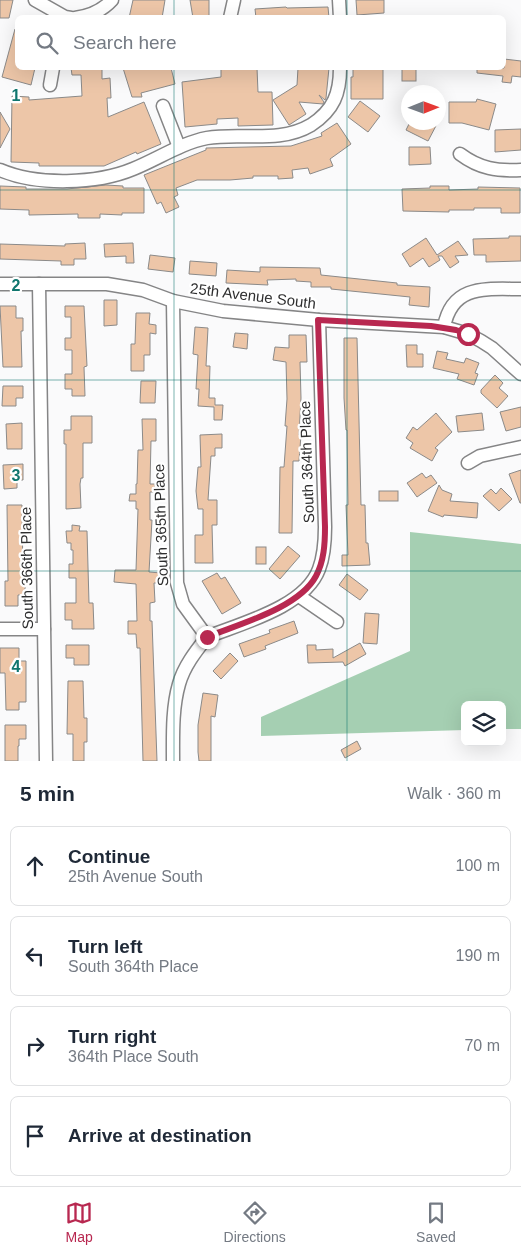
<!DOCTYPE html>
<html lang="en">
<head>
<meta charset="utf-8">
<style>
	body { margin:0; font-family:Arial,sans-serif; background:#f6f6f7; color:#1f2937 }
	.controls { position:absolute; right:15px; bottom:15px; display:grid; overflow:hidden; border-radius:8px; box-shadow:0 5px 20px #0002 }
	.controls button { width:45px; height:45px; display:grid; place-items:center; padding:0; border:0; border-bottom:1px solid #e0e1e3; background:#fff; color:#1f2937; font:25px sans-serif }
	.compass { position:absolute; left:401px; top:85px; width:45px; height:45px; border-radius:50%; background:#fff; box-shadow:0 5px 20px #0002; rotate:89deg }
	.stop { position:absolute; width:15px; height:15px; margin:-11px; border:4px solid #b82850; border-radius:50%; background:#fff }
	.stop.end { background:#b82850; border-color:#fff; box-shadow:0 1px 5px #0008 }
	.list { margin:0; padding:0; list-style:none }
	h2 { display:flex; justify-content:space-between; align-items:center; height:65px; margin:0; padding:0 20px; font-size:21px }
	h2 small { font-size:16px; font-weight:400; color:#747a83 }
	.list li { display:grid; grid-template-columns:32px 1fr auto; gap:15px; align-items:center; box-sizing:border-box; height:80px; margin:0 10px 10px; padding:0 10px; border:1px solid #e0e1e3; border-radius:8px }
	.list b { display:block; font-size:19px; white-space:nowrap }
	.list p { margin:0; font-size:16px; white-space:nowrap; color:#747a83 }
	.list em { font-size:16px; font-style:normal; color:#747a83 }
	.icon { flex:none; width:28px; height:28px; fill:none; stroke:currentColor; stroke-width:2; stroke-linecap:round; stroke-linejoin:round }
	.map { position:relative; flex:none; width:521px; height:761px; overflow:hidden }
	.search { position:absolute; background:#fff; box-shadow:0 5px 20px #0002; left:15px; right:15px; top:15px; height:55px; display:flex; align-items:center; gap:12px; box-sizing:border-box; padding:0 18px; border-radius:8px; color:#747a83; font-size:19px }
	.sheet { height:425px; background:#fff }
	nav { display:flex; justify-content:space-around; align-items:center; box-sizing:border-box; height:70px; border-top:1px solid #e0e1e3; background:#fff; font-size:14px; color:#747a83 }
	nav a { display:grid; justify-items:center; gap:2px }
	nav .on { color:#b82850 }
	.map>svg:first-child { display:block }
	.forest { fill:#a5cfb2 }
	.building { fill:#edc6a8; stroke:#8b8a89 }
	.lines { fill:none; stroke-linecap:round; stroke-linejoin:round }
	.minor-casing { stroke:#858586; stroke-width:15 }
	.minor { stroke:#fff; stroke-width:12 }
	.route { stroke:#b82850; stroke-width:6 }
	.grid { fill:none; stroke:#0f766e; stroke-width:1; stroke-opacity:0.55 }
	.labels { text-anchor:middle; stroke-width:4.5; stroke-linejoin:round; paint-order:stroke }
	.street-label { font-size:15px; fill:#2e2e2f; stroke:#fff }
	.grid-label { font-size:16px; text-anchor:middle; font-weight:bold; fill:#0f766e; stroke:#fff; stroke-width:4.5; stroke-linejoin:round; paint-order:stroke }
</style>
</head>
<body>
<div class="map">
<svg width="521" height="761" viewBox="0 0 521 761">
	<rect width="100%" height="100%" fill="#fafafb"/>
	<path class="forest" d="M410,532L521,544V729H502V705H465V730L261,736V717L410,651Z"/>
	<g class="building">
		<path d="M0,0H13L9,18H0Z"/>
		<path d="M133,0H165L162,18H129Z"/>
		<path d="M190,0H209V18H193Z"/>
		<path d="M356,0H384V13L357,15Z"/>
		<path d="M286,7L287,8L328,7L329,18H256L255,9Z"/>
		<path d="M15,29H18V68H35L31,85L2,77Z"/>
		<path d="M504,59L521,61V77L512,76L511,83L502,82L503,76L477,73V68H504Z"/>
		<path d="M71,68H102V79L110,78L111,98H107L108,117L144,102L161,144L137,154L136,152L104,166H39V163L11,162L12,96L29,97V100L82,96L81,75H72Z"/>
		<path d="M123,68H171L175,84L141,93L142,97H132Z"/>
		<path d="M221,68H257L258,92H272L273,125L238,126V118L217,119V124L185,127L182,82L221,77Z"/>
		<path d="M298,68H329L326,98L325,100L319,95L324,102L323,104L299,102L306,114L289,125L273,100L297,85Z"/>
		<path d="M353,68H383V99H351V77H353Z"/>
		<rect x="402" y="68" width="14" height="13"/>
		<path d="M477,99L496,104L489,130L462,123H449V102H476Z"/>
		<path d="M360,101L380,116L368,132L348,117Z"/>
		<path d="M0,112L10,129L0,148Z"/>
		<path d="M410,122H438L428,141L406,130Z"/>
		<path d="M337,123L351,144L330,159L333,166L310,174L308,168L292,170L293,178L278,179V176H253V178L230,180H197L176,188L178,195L174,197L179,207L166,213L161,202L157,204L144,175L206,150V148L291,146L322,136L321,133Z"/>
		<path d="M521,129V150L495,152V130Z"/>
		<path d="M409,147H430L431,164L409,165Z"/>
		<path d="M106,185L123,186V188H144V213H122V215L100,214V218H78V214L29,215V210L0,209V186L26,187V189H67Z"/>
		<path d="M430,186H449V190L478,189V187L520,188V213H501V208H474V210H449V212L403,211L402,189L430,188Z"/>
		<path d="M509,236H521V261L486,262V255H474L473,239L509,238Z"/>
		<path d="M426,238L437,255L458,241L468,255L455,256L459,262L450,268L442,256H438L440,260L429,267L423,258L410,267L402,254Z"/>
		<path d="M85,243L86,259H74V265H61V261L0,259V244L65,246V244Z"/>
		<path d="M133,243L134,263H126V256L105,257L104,244Z"/>
		<path d="M150,255L175,258L173,272L148,269Z"/>
		<path d="M190,261L217,263L216,276L189,274Z"/>
		<path d="M260,267L320,268L321,275L397,283V285L430,287L429,307L409,305L410,297L331,289V287H311V282L296,281V279L267,280L268,285L226,283L227,270L260,272Z"/>
		<path d="M104,300H117V325L104,326Z"/>
		<path d="M0,306H16V318H23V331H21L22,367H3Z"/>
		<path d="M65,306H84L87,366L84,367L85,396H72V389H65V374H72V350H65V338H71V317H65Z"/>
		<path d="M136,313H150L149,324L156,325V334L150,333V355H144V371H131V344H135Z"/>
		<path d="M195,327L208,328L206,366H210L209,398H215V405H223L222,420H214V407L198,406L199,389H196L198,355L193,354Z"/>
		<path d="M235,333L248,334L247,349L233,347Z"/>
		<path d="M289,335H306L307,362H300L301,398L299,435H301L299,461H293L292,533H279L280,467H284L287,426H285L287,399L286,362L273,360L275,347L289,348Z"/>
		<path d="M344,338H357L361,505H365L366,543H368L370,565L342,566V555H348L346,505H348L347,430H346L344,398Z"/>
		<path d="M406,345H417V354H423V367H407Z"/>
		<path d="M437,351L448,353L446,359L464,363L466,358L479,363L475,373L478,374L474,385L457,379L459,374L433,368Z"/>
		<path d="M495,375L503,383L499,388L508,396L497,408L481,393V390Z"/>
		<path d="M141,381H156L155,403H140Z"/>
		<path d="M3,386H23V398H16V406H2Z"/>
		<path d="M521,407V427L506,431L500,412Z"/>
		<path d="M436,413L452,432L435,448L438,450L432,461L410,448L413,443L406,438L413,427L417,430Z"/>
		<path d="M482,413L484,430L458,432L456,416Z"/>
		<path d="M71,416H92V443H83V478H81L80,484L81,508L66,509V444H64V430H71Z"/>
		<path d="M142,419H156V441H151L150,484H155V492H150V520H152L149,572L161,573L160,583H154L155,602L150,603V621H152L157,761H143L140,648H137L136,634H128V621H137L136,584L114,582L115,570H136L138,509H136V501H129L130,494H136V484H137L138,450H143Z"/>
		<path d="M22,423V449H7L6,424Z"/>
		<path d="M222,434V448H215V456H211L208,500H217V525H212L213,563H195V535H203V509H198L196,491L198,467H201L200,435Z"/>
		<path d="M23,464V480H17V488L4,489L3,465Z"/>
		<path d="M521,470V503H520L509,474Z"/>
		<path d="M422,473L426,478L431,475L437,483L417,497L407,483Z"/>
		<path d="M439,485L442,490L452,494L450,501L478,503L477,518L444,515L443,517L428,511Z"/>
		<path d="M501,488L512,499L499,511L483,496L491,489L496,494Z"/>
		<rect x="379" y="491" width="19" height="10"/>
		<path d="M7,505H22L23,581H25V595H18V606H5V581H8Z"/>
		<path d="M72,525L80,526L79,531H87L89,603H93L94,629H72V620H65V603H76V578H69V564H73V550H71V543H67L66,531H72Z"/>
		<path d="M288,546L300,556L280,579L269,569Z"/>
		<rect x="256" y="547" width="10" height="17"/>
		<path d="M217,573L221,579L225,577L241,603L222,614L202,581Z"/>
		<path d="M347,574L368,590L360,600L339,585Z"/>
		<path d="M365,613L379,614L377,644L363,643Z"/>
		<path d="M294,621L298,633L265,646L266,649L244,657L239,644L270,633L269,630Z"/>
		<path d="M360,643L366,654L345,666L343,662L308,663L307,645H316V650L333,649V658Z"/>
		<path d="M66,645H89V665H74V658H66Z"/>
		<path d="M0,648H19V661H26V702H19V710H6L5,673H0Z"/>
		<path d="M230,653L238,661L221,679L213,671Z"/>
		<path d="M68,681H83L84,718H87V742H84V761H73V734H67Z"/>
		<path d="M203,693L218,695L215,717L211,716V761H199L198,752V725Z"/>
		<path d="M5,725H26V739H19V746H18V761H5Z"/>
		<path d="M357,741L361,749L345,758L341,750Z"/>
	</g>
	<g class="lines">
		<g class="minor-casing">
			<g id="minor">
				<path d="M35,0L65,17L71,18"/>
				<path d="M339,0L340,18"/>
				<path d="M75,18C90,16 102,11 112,0"/>
				<path d="M230,18L234,0"/>
				<path d="M50,85L53,68"/>
				<path d="M163,106L179,147"/>
				<path d="M460,154C480,169 497,171 521,170"/>
				<path d="M0,170C37,186 97,184 133,169C158,159 181,143 207,138C241,132 279,144 311,125C334,110 340,93 340,68"/>
				<path d="M0,284H107L143,290L173,301L223,311L319,320L444,327L468,334L481,341L492,348L521,374"/>
				<path d="M39,284L46,761"/>
				<path d="M173,301L177,583L183,604L207,637C196,651 184,666 179,684C172,708 173,736 173,761"/>
				<path d="M444,327C452,284 486,289 521,289"/>
				<path d="M468,463L480,456L521,447"/>
				<path d="M299,596L337,622"/>
				<path d="M0,629H44"/>
				<path d="M207,637C242,623 305,607 319,569C324,556 325,541 325,527L319,320"/>
			</g>
		</g>
		<use href="#minor" class="minor"/>
	</g>
	<g class="lines">
		<path class="route" d="M207,637C239,624 299,608 316,576C324,561 325,544 325,527L318,320L431,326L456,330L468,334"/>
	</g>
	<path class="grid" d="M174,0V18M347,0V18M174,68V761M347,68V761M0,190H521M0,380H521M0,571H521"/>
	<g class="labels">
		<g class="street-label">
			<text transform="translate(253 296) rotate(7)" y="5">25th Avenue South</text>
			<text transform="translate(307 462) rotate(-92)" y="5">South 364th Place</text>
			<text transform="translate(161 525) rotate(-92)" y="5">South 365th Place</text>
			<text transform="translate(27 568) rotate(-91)" y="5">South 366th Place</text>
		</g>
	</g>
	<g class="grid-label">
		<text x="16" y="101">1</text>
		<text x="16" y="291">2</text>
		<text x="16" y="481">3</text>
		<text x="16" y="672">4</text>
	</g>
</svg>
<div class="controls">
<button><svg class="icon" aria-label="layers" viewBox="0 0 24 24"><path d="M12 4l9 5-9 5-9-5zM3 14l9 5 9-5"/></svg></button>
</div>
<svg class="compass" viewBox="-18 -18 36 36"><path d="M0-13l5 13h-10z" fill="#e53935"/><path d="M0 13l5-13h-10z" fill="#747a83"/></svg>
<div class="stop" style="left:468px;top:334px"></div>
<div class="stop end" style="left:207px;top:637px"></div>
<div class="search"><svg class="icon" aria-label="search" viewBox="0 0 24 24"><circle cx="10" cy="10" r="6"/><path d="M15 15l6 6"/></svg>Search here</div>
</div>
<section class="sheet">
<h2>5 min<small>Walk · 360 m</small></h2>
<ul class="list">
<li><svg class="icon" aria-label="ahead" viewBox="0 0 24 24"><path d="M12 20V5M6 11l6-6 6 6"/></svg><div><b>Continue</b><p>25th Avenue South</p></div><em>100 m</em></li>
<li><svg class="icon" aria-label="left" viewBox="0 0 24 24"><path d="M17 20v-9H6M10 6l-5 5 5 5"/></svg><div><b>Turn left</b><p>South 364th Place</p></div><em>190 m</em></li>
<li><svg class="icon" aria-label="right" viewBox="0 0 24 24"><path d="M7 20v-9h11M14 6l5 5-5 5"/></svg><div><b>Turn right</b><p>364th Place South</p></div><em>70 m</em></li>
<li><svg class="icon" aria-label="arrive" viewBox="0 0 24 24"><path d="M6 21V4h12l-3 4 3 4H6"/></svg><div><b>Arrive at destination</b></div></li>
</ul>
</section>
<nav>
<a class="on"><svg class="icon" aria-label="map" viewBox="0 0 24 24"><path d="M3 6l6-2 6 2 6-2v14l-6 2-6-2-6 2zM9 4v14M15 6v14"/></svg>Map</a>
<a><svg class="icon" aria-label="directions" viewBox="0 0 24 24"><path d="M12 3l9 9-9 9-9-9zM9 14v-3h6M13 9l2 2-2 2"/></svg>Directions</a>
<a><svg class="icon" aria-label="saved" viewBox="0 0 24 24"><path d="M7 4h10v16l-5-4-5 4z"/></svg>Saved</a>
</nav>
</body>
</html>
